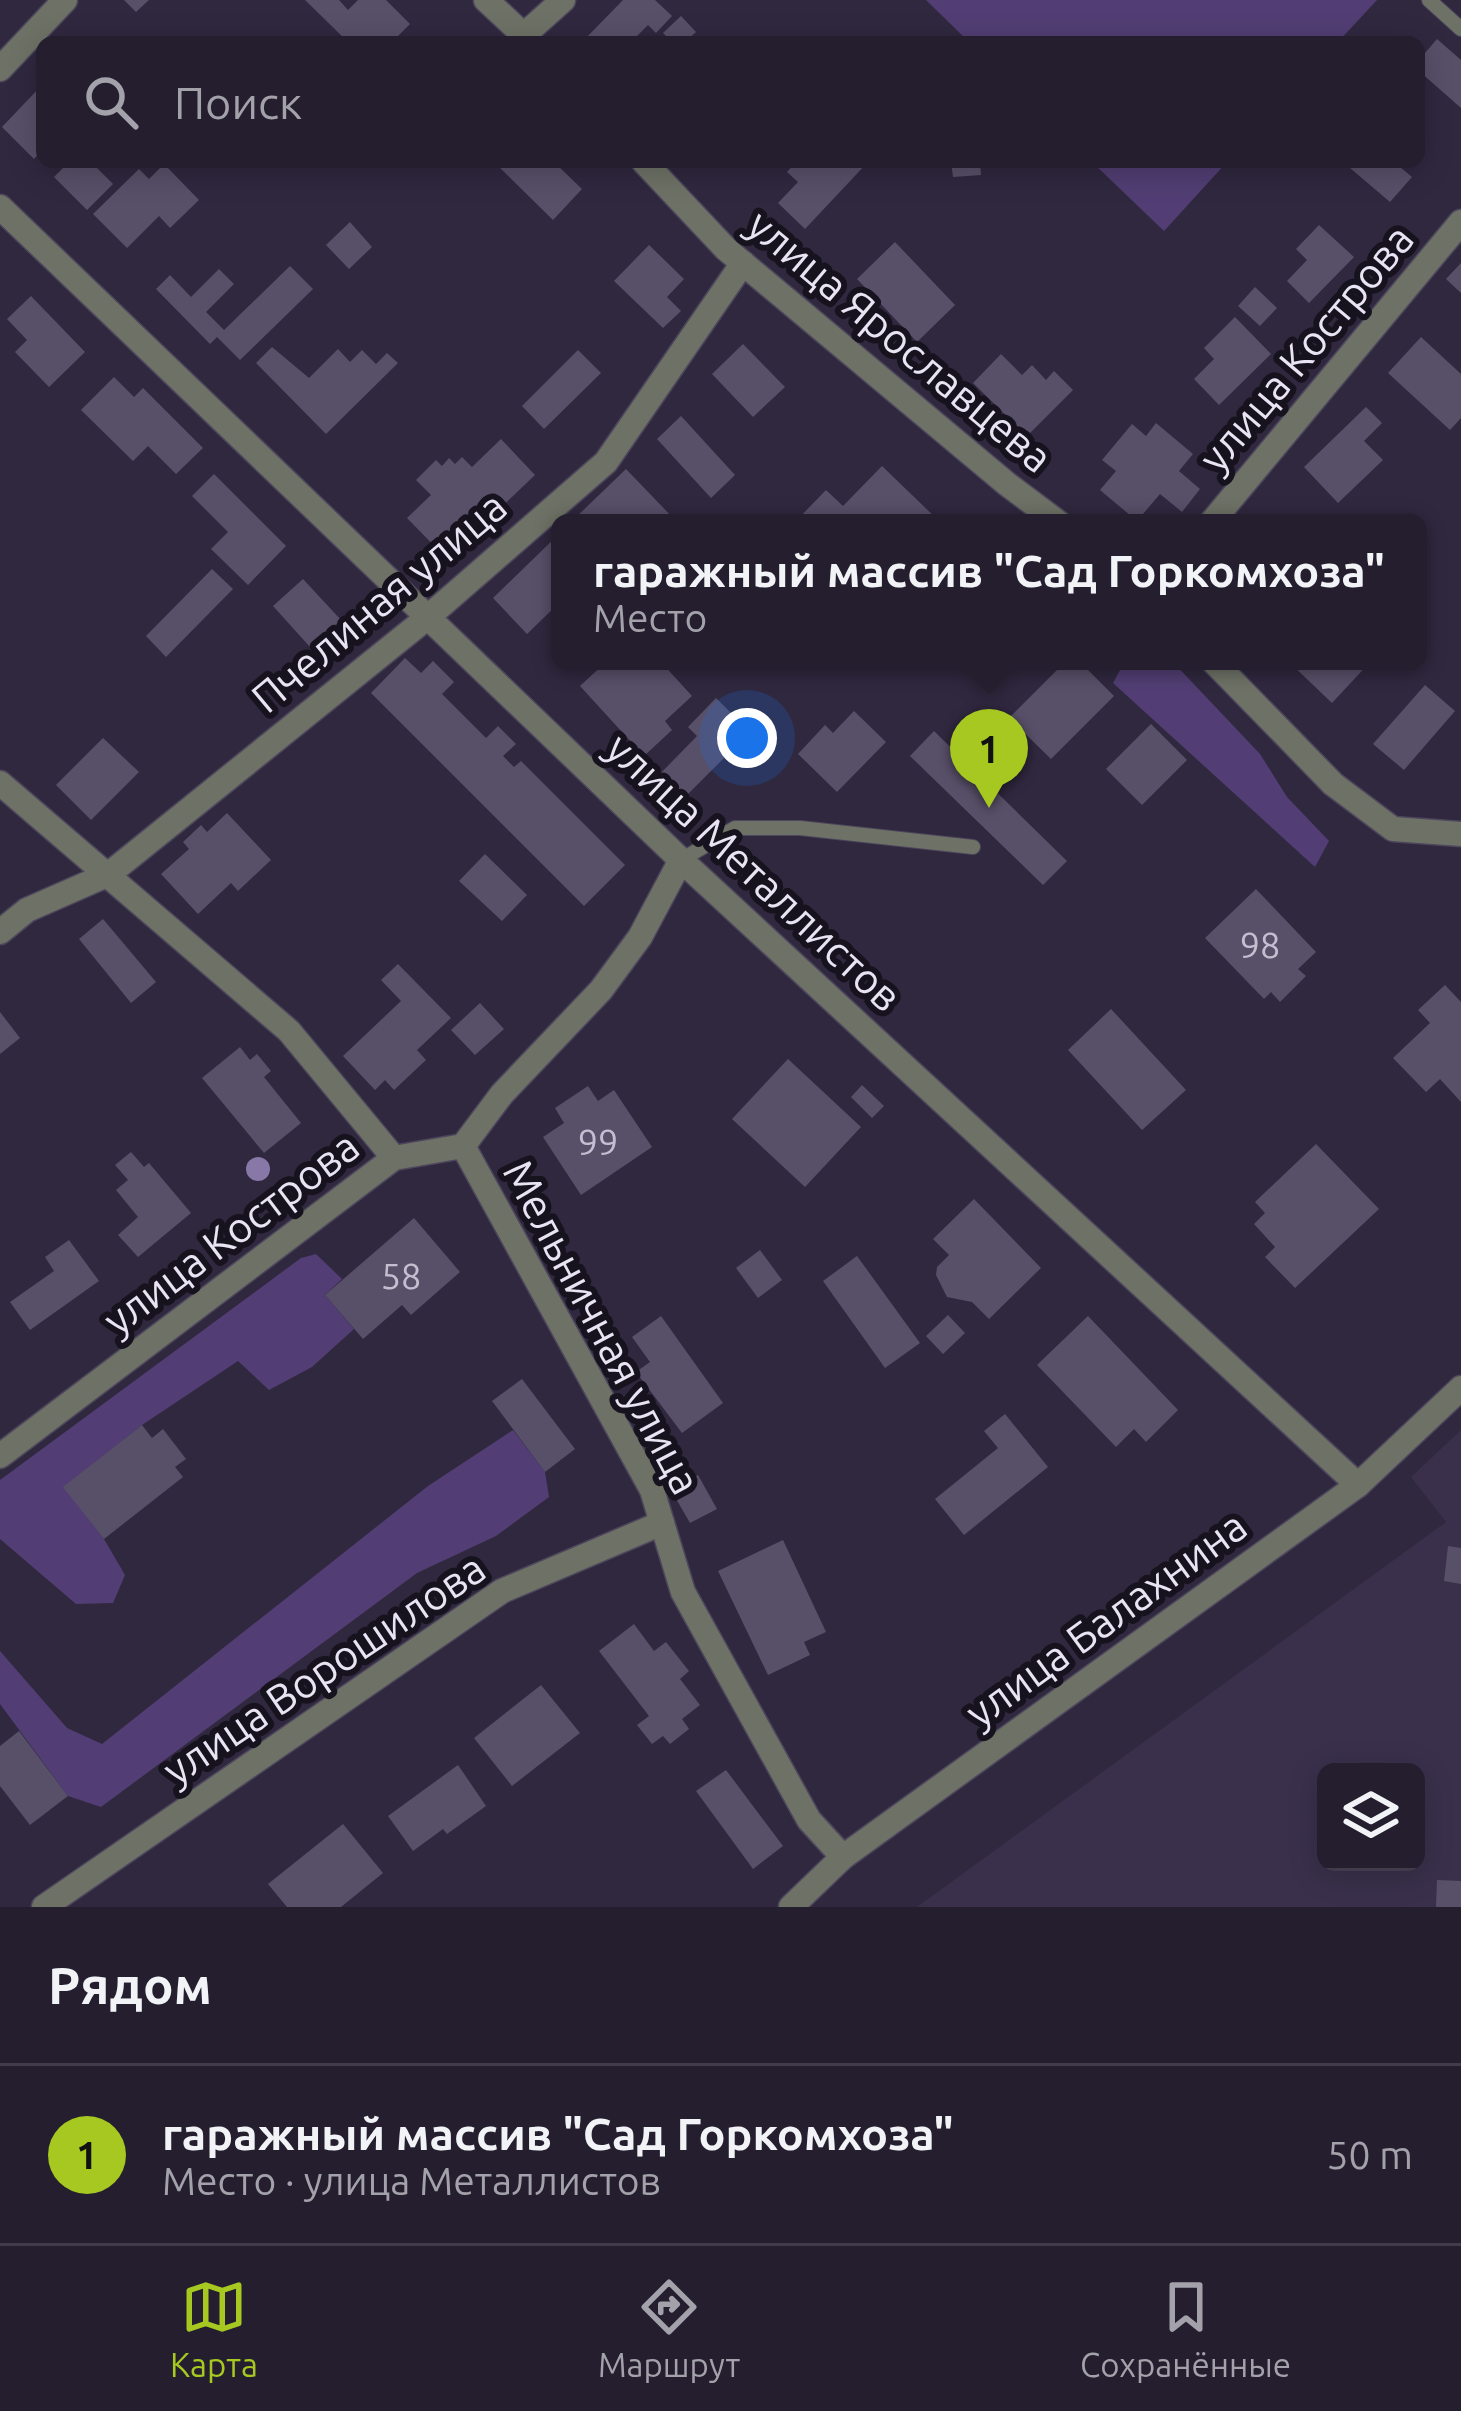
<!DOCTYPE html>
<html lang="ru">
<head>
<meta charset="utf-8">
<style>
	body { margin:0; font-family:Ubuntu,sans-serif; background:#2c2737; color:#f1f3f6 }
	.controls { position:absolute; right:36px; bottom:36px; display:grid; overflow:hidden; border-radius:18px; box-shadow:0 6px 30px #0003 }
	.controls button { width:108px; height:108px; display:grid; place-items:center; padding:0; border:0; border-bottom:3px solid #413c4b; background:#241e2f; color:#f1f3f6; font:60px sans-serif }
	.you { position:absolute; left:747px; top:738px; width:42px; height:42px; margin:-30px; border:9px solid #fff; border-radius:50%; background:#1a73e8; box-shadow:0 0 0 18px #1a73e833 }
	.badge { display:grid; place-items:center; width:78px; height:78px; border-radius:50%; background:#a6c821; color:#111; font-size:39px; font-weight:700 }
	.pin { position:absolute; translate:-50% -99px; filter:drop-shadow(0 3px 6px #0008) }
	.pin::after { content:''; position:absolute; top:63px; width:42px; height:36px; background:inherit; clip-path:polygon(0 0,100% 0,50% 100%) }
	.popup { position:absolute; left:551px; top:514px; width:876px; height:156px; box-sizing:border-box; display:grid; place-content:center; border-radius:18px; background:#241e2f; filter:drop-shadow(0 3px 9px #0005); font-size:39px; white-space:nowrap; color:#a3a2aa }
	.popup b { font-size:45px; color:#f1f3f6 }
	.popup::after { content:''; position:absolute; left:50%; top:100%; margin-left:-24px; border:24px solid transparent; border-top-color:#241e2f }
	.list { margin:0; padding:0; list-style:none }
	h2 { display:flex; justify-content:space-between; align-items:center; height:156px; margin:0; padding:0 48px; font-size:51px }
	h2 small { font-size:39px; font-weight:400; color:#a3a2aa }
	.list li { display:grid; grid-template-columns:78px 1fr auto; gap:36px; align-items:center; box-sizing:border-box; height:180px; padding:0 48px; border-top:3px solid #413c4b }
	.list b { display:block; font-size:45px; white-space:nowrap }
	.list p { margin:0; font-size:39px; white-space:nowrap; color:#a3a2aa }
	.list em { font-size:39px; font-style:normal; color:#a3a2aa }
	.icon { flex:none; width:66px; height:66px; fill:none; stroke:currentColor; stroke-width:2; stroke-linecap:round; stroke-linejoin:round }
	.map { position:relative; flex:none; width:1461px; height:1907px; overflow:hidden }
	.search { position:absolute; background:#241e2f; box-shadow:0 6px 30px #0003; left:36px; right:36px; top:36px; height:132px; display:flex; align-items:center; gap:30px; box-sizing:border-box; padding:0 42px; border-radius:18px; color:#a3a2aa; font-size:45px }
	.sheet { height:336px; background:#241e2f }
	nav { display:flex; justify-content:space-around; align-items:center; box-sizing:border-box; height:168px; border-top:3px solid #413c4b; background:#241e2f; font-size:33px; color:#a3a2aa }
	nav a { display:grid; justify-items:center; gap:6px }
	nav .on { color:#a6c821 }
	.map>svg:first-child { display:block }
	.built { fill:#3a304c; fill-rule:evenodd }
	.green { fill:#523e74 }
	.building { fill:#585069 }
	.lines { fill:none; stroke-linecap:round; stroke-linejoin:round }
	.service-casing { stroke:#4d465c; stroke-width:16 }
	.minor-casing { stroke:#4d465c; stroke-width:27 }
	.tertiary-casing { stroke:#4d465c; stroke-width:27 }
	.service { stroke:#6e7266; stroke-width:14 }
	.minor { stroke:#6e7266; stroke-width:24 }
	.tertiary { stroke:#6e7266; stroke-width:24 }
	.tree { fill:#8778a7 }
	.labels { text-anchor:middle; stroke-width:12; stroke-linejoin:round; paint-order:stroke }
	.number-label { font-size:36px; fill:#c4bfd0 }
	.street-label { font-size:42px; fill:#e8e4f3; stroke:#17131e }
</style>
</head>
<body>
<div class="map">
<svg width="1461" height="1907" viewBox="0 0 1461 1907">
	<rect width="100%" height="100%" fill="#30283f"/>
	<path class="built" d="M1461,1430V1907H917L1446,1522L1411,1477ZM1326,1772H1416V1862H1326Z"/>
	<g class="green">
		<path d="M926,0H1377L1338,42H969Z"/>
		<path d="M1092,162H1227L1164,231Z"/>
		<path d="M1125,661H1172L1260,754L1287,797L1329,841L1315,867L1113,683Z"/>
		<path d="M316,1254L342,1279L325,1295L354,1329L312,1367L269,1390L238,1361L142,1425L64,1487L104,1539L125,1575L113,1603L76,1604L0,1539V1480L301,1258Z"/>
		<path d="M513,1430L545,1472L549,1497L496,1536L417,1573L101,1807L68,1796L0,1704V1651L67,1728L102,1744L428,1486Z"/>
	</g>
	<g class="building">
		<path d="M124,0H149L136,12Z"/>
		<path d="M305,0H339L348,10L358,0H386L410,24L392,42H348Z"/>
		<path d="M623,0H655L672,16L656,33L648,25L631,42H589L585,39Z"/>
		<path d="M681,16L696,32L685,42H672L663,33Z"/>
		<path d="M1437,39L1461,60V108L1419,71V60Z"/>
		<path d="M42,85V150L34,159L2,127Z"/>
		<path d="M69,162H91L113,184L87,210L54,177Z"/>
		<path d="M494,162H554L582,189L553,220Z"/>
		<path d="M796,162H868L805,229L778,203L798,182L787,172Z"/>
		<path d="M951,162H980L981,175L953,177Z"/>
		<path d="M1343,162H1394L1412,177L1390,202Z"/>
		<path d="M164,164L199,200L170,228L159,216L127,248L93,214L139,169L149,179Z"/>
		<path d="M350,222L372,247L349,269L326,245Z"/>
		<path d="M1319,225L1354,257L1309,303L1287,281L1307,260L1296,249Z"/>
		<path d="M895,242L955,305L917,342L857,279Z"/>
		<path d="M649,245L684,279L667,297L681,311L663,328L614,281Z"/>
		<path d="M1461,263V293L1446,279Z"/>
		<path d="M290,266L313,289L240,360L217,337L210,344L156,289L170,275L191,297L219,269L234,284L206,312L224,330Z"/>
		<path d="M1255,287L1277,308L1260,326L1238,306Z"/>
		<path d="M31,296L85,352L49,387L15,352L27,340L7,319Z"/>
		<path d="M1235,317L1271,354L1219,405L1194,379L1214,359L1204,348Z"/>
		<path d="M1421,337L1461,374V418L1450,430L1388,373Z"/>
		<path d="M743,344L785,387L753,417L712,374Z"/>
		<path d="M272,347L309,378L338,349L350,362L362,350L376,364L387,353L398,363L326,434L256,363Z"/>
		<path d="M578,350L601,373L544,429L522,406Z"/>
		<path d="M1001,354L1022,375L1032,365L1046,380L1054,371L1073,390L1027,436L973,383Z"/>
		<path d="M114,377L134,397L143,388L203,448L176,474L148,446L133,461L81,410Z"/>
		<path d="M1366,407L1382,423L1364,441L1383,460L1338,503L1304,467Z"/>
		<path d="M681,416L735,475L711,498L657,439Z"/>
		<path d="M1156,423L1193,454L1179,471L1200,489L1182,512L1160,494L1137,521L1100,490L1116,471L1102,460L1132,424L1146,436Z"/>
		<path d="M501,439L535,475L447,559L407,518L431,495L416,480L436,460L442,466L449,458L455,464L462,457L472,467Z"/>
		<path d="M882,466L941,523H794L826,490L843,506Z"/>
		<path d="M626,469L675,520L672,523H646L637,514L628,523H570Z"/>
		<path d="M214,474L286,546L248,585L211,549L228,532L192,496Z"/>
		<path d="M560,533V602L527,634L493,598Z"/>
		<path d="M212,569L233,589L166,657L146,636Z"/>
		<path d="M303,579L341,620L310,647L273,606Z"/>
		<path d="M405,658L421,673L433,661L454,682L442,694L486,738L498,726L516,744L503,756L514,767L521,761L625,865L584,906L371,693Z"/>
		<path d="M607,661H660L692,696L665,721L672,730L644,756L580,686Z"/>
		<path d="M1066,661H1079L1114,696L1051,759L1009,718Z"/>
		<path d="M1288,661H1371L1332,703Z"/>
		<path d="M1425,685L1455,711L1404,770L1373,744Z"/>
		<path d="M716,698L750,732L681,801L657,777L697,736L688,727Z"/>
		<path d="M854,711L886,742L837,792L798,754L825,725L833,733Z"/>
		<path d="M1151,724L1187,760L1142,805L1106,769Z"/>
		<path d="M934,731L1067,861L1043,885L910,756Z"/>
		<path d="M103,738L139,772L91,820L56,785Z"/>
		<path d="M227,813L271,860L238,891L231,883L198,914L161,874L189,849L183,842L201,825L207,832Z"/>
		<path d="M485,854L527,895L502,921L459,881Z"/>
		<path d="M1256,889L1316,952L1298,969L1306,976L1280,1002L1271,992L1264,999L1205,938Z"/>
		<path d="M103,919L156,982L131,1003L79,939Z"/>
		<path d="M398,964L451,1018L417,1050L426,1060L394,1090L385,1080L375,1090L343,1056L401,1001L381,980Z"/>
		<path d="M1445,985L1461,1002V1102L1440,1079L1426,1092L1393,1058L1430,1023L1418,1010Z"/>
		<path d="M480,1003L504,1029L475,1055L451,1030Z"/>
		<path d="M1111,1009L1186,1090L1142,1130L1068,1050Z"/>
		<path d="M0,1012L20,1038L0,1054Z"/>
		<path d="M240,1047L250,1060L257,1054L271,1071L264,1077L301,1123L264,1153L202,1078Z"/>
		<path d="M788,1059L861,1127L805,1187L732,1119Z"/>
		<path d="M862,1085L884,1106L872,1118L851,1097Z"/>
		<path d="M588,1086L598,1101L614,1090L652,1147L581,1195L543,1137L564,1123L555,1108Z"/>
		<path d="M1316,1144L1379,1209L1295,1288L1265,1257L1275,1247L1254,1224L1265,1213L1255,1202Z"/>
		<path d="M131,1152L144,1167L149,1163L191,1213L138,1257L118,1235L138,1217L116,1190L128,1180L115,1165Z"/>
		<path d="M974,1199L1041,1268L989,1319L972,1302L947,1297L936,1275L937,1267L949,1255L933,1239Z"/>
		<path d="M414,1218L460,1272L411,1315L402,1305L363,1339L325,1295Z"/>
		<path d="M69,1240L99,1281L30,1330L10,1302L54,1271L45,1257Z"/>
		<path d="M760,1250L782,1280L758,1298L736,1268Z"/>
		<path d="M857,1256L920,1343L885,1368L823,1281Z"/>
		<path d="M948,1315L965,1333L943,1354L926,1336Z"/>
		<path d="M661,1316L723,1403L682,1433L636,1372L650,1362L632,1337Z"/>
		<path d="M1088,1316L1178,1410L1146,1442L1134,1429L1116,1447L1037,1365Z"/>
		<path d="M522,1379L575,1449L545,1472L492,1401Z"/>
		<path d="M1005,1414L1048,1467L964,1535L935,1499L998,1448L984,1431Z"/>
		<path d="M142,1425L152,1438L163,1429L186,1459L175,1467L183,1477L104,1539L63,1487Z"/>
		<path d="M698,1475L717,1509L690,1523L671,1490Z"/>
		<path d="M783,1540L826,1632L804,1642L810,1655L768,1675L718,1571Z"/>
		<path d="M1448,1546L1461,1548V1584L1444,1581Z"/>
		<path d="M634,1624L654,1651L666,1642L689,1671L680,1679L700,1705L682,1719L689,1729L670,1744L663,1736L652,1744L637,1725L649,1716L599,1651Z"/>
		<path d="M541,1685L580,1733L512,1786L474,1738Z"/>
		<path d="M19,1731L68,1796L30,1825L0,1786V1746Z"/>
		<path d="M458,1765L486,1806L447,1834L443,1829L413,1851L388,1816Z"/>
		<path d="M726,1770L783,1846L753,1869L696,1791Z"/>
		<path d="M343,1824L383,1873L341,1907H287L268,1884Z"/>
		<path d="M1437,1880L1461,1881V1907H1436Z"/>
	</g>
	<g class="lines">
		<g class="service-casing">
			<g id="service">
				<path d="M1429,0L1461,29"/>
				<path d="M681,860L735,828H800L973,847"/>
			</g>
		</g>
		<g class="minor-casing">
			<g id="minor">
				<path d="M486,0L531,42"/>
				<path d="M524,35L563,0"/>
				<path d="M0,69L65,0"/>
				<path d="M644,162L726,249L1007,484L1059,523"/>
				<path d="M1211,523L1461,222"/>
				<path d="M1213,661L1333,784L1393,829L1461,834"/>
				<path d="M0,783L289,1031L394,1158"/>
				<path d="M0,932L27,910L109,874L428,617L606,462L743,263"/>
				<path d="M463,1146L652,1490L683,1592L809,1820L843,1857"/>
				<path d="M0,1456L394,1158L463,1146L502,1094L601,990L640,937L681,860"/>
				<path d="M44,1907L502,1591L662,1523"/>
			</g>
		</g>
		<g class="tertiary-casing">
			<g id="tertiary">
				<path d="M0,207L681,860L1358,1485"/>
				<path d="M791,1907L843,1857L1358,1485L1461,1388"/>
			</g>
		</g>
		<use href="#service" class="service"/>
		<use href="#minor" class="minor"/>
		<use href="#tertiary" class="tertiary"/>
	</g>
	<circle class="tree" cx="258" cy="1169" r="12"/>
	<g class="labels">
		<g class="number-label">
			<text x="1260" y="958">98</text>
			<text x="598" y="1155">99</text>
			<text x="401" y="1289">58</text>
		</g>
		<g class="street-label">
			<text transform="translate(900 341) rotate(40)" y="15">улица Ярославцева</text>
			<text transform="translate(1306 348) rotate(-50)" y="15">улица Кострова</text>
			<text transform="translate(379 602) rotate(-40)" y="15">Пчелиная улица</text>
			<text transform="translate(754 872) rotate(43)" y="15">улица Металлистов</text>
			<text transform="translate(231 1233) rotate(-37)" y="15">улица Кострова</text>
			<text transform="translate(602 1327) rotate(62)" y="15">Мельничная улица</text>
			<text transform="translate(1106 1619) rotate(-36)" y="15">улица Балахнина</text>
			<text transform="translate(324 1669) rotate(-34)" y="15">улица Ворошилова</text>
		</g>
	</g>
</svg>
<div class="controls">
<button><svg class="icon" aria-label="layers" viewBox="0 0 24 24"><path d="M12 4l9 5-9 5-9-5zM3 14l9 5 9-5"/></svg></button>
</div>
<div class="you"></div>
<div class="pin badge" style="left:989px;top:808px">1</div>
<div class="popup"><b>гаражный массив &quot;Сад Горкомхоза&quot;</b>Место</div>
<div class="search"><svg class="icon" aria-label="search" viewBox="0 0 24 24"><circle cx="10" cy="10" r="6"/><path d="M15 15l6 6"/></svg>Поиск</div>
</div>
<section class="sheet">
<h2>Рядом<small></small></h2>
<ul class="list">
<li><span class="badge">1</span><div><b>гаражный массив &quot;Сад Горкомхоза&quot;</b><p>Место · улица Металлистов</p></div><em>50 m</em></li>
</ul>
</section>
<nav>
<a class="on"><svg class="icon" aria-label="map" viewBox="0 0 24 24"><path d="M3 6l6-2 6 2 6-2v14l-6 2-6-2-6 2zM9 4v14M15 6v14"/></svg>Карта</a>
<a><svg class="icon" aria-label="directions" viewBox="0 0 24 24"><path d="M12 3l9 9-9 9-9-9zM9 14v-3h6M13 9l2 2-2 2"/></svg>Маршрут</a>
<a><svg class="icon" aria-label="saved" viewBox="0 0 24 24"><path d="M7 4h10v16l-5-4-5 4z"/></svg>Сохранённые</a>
</nav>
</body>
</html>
